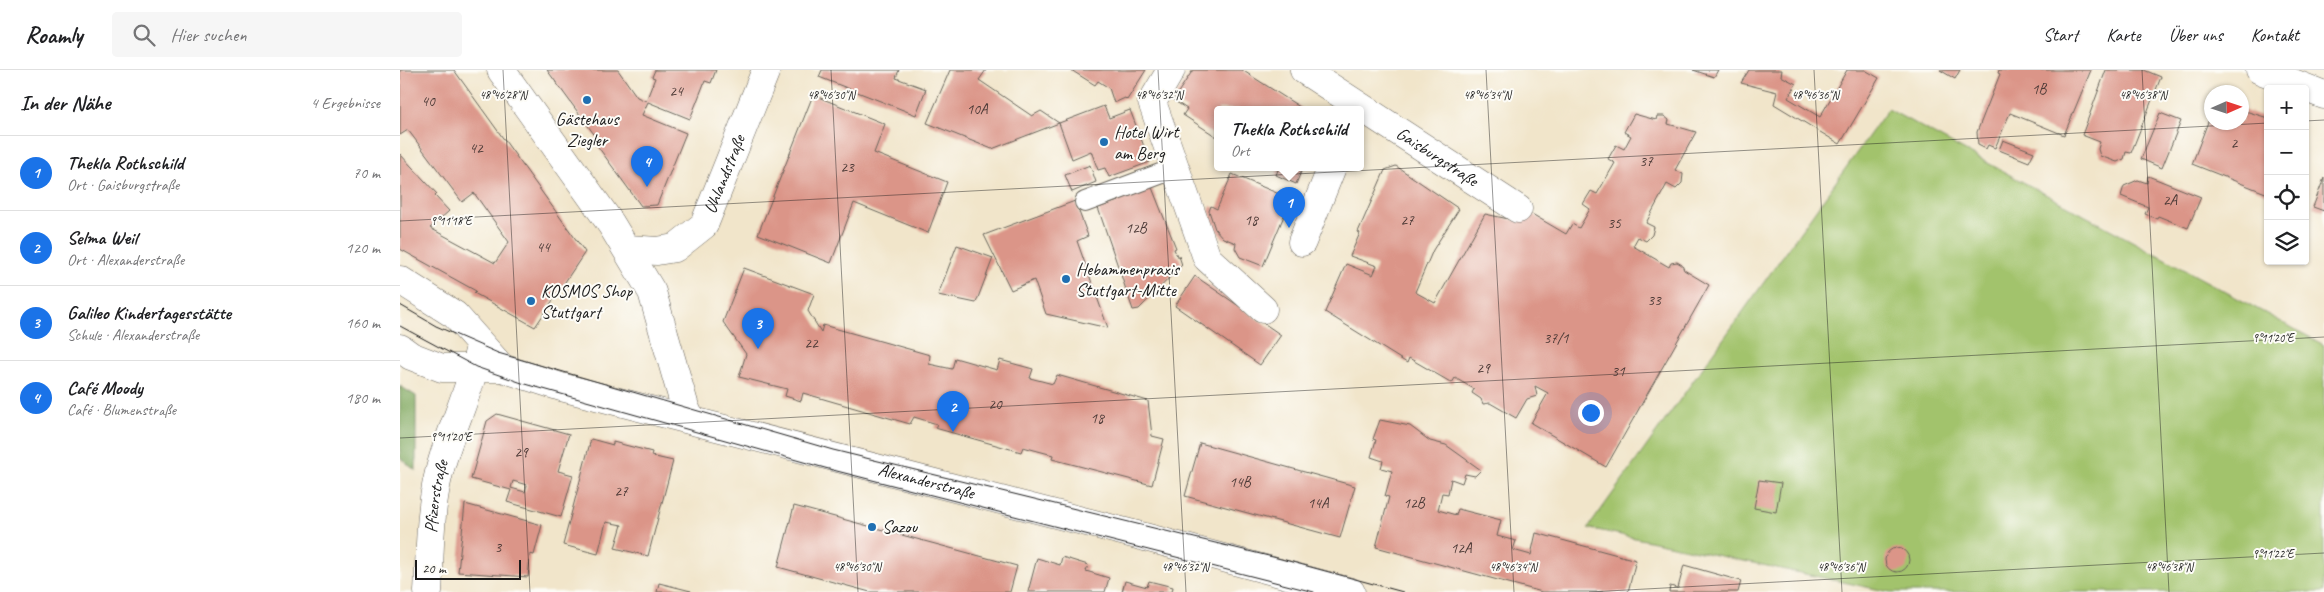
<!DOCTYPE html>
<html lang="de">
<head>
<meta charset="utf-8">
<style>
	body { margin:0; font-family:Caveat,sans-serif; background:#f6f6f6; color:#202124 }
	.controls { position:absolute; right:15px; top:15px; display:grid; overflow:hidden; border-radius:5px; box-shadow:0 1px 4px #0004 }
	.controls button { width:45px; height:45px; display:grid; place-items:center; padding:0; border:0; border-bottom:1px solid #e0e0e0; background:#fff; color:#202124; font:25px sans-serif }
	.compass { position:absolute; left:1804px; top:15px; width:45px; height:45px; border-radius:50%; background:#fff; box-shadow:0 1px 4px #0004; rotate:87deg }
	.scale { position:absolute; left:15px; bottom:12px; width:106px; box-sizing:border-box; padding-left:5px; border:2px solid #1c1c1c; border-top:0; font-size:14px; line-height:18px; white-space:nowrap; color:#1c1c1c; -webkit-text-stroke:4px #fdfcf7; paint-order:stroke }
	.you { position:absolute; left:1190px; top:342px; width:18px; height:18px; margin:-12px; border:4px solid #fff; border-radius:50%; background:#1a73e8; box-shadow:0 0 0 8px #1a73e833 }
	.badge { display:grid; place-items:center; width:32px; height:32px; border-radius:50%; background:#1a73e8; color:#fff; font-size:16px; font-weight:700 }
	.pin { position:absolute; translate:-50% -41px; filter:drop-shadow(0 1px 2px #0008) }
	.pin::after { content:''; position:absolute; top:26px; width:18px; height:15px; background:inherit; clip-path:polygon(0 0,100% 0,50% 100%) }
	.popup { position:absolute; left:814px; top:36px; width:150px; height:65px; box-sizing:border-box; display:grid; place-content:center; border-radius:5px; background:#fff; filter:drop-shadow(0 1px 4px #0005); font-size:16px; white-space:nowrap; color:#757577 }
	.popup b { font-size:19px; color:#202124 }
	.popup::after { content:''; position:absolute; left:50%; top:100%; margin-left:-10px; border:10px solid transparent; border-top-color:#fff }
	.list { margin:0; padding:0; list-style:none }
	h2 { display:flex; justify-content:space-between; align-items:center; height:65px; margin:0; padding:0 20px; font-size:21px }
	h2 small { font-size:16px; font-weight:400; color:#757577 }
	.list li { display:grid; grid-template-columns:32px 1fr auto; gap:15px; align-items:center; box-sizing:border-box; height:75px; padding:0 20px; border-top:1px solid #e0e0e0 }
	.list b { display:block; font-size:19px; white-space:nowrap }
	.list p { margin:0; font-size:16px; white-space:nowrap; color:#757577 }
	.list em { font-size:16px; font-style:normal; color:#757577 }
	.icon { flex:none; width:28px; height:28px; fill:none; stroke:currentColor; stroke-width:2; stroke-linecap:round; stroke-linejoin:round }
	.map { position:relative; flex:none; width:1924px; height:522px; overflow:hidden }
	header { display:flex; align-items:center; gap:30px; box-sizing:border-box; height:70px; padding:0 25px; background:#fff; border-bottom:1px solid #e0e0e0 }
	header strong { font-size:24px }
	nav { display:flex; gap:28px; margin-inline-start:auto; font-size:18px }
	.search { width:350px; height:45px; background:#f6f6f6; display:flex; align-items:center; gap:12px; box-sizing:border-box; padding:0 18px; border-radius:5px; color:#757577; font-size:19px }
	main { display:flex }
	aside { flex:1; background:#fff }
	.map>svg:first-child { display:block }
	.green { fill:#a2c36c; stroke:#5f7044 }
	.forest { fill:#81a960; stroke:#4e623e }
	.building { fill:#db9588; fill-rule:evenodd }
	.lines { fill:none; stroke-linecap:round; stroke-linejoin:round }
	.service-casing { stroke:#676259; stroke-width:22 }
	.minor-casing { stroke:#676259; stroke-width:29 }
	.tertiary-casing { stroke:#676259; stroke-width:29 }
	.service { stroke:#fff; stroke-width:20 }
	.minor { stroke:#fff; stroke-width:28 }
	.tertiary { stroke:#fff; stroke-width:28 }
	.tram { stroke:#1c1c1c; stroke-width:1 }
	.ticks { fill:none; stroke:#1c1c1c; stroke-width:1; stroke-opacity:0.45 }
	.poi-dot { fill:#1f6fb2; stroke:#fdfcf7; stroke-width:2 }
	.labels { text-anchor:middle; stroke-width:4; stroke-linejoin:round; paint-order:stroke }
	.number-label { font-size:15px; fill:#4c3a37 }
	.poi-label { font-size:18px; fill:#1c1c1c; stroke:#fdfcf7; text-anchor:start }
	.street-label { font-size:18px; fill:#1c1c1c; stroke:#fdfcf7 }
	.ticks-label { font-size:12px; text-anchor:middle; fill:#1c1c1c; stroke:#fdfcf7; stroke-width:4; stroke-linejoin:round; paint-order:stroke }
</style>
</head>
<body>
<header>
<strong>Roamly</strong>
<div class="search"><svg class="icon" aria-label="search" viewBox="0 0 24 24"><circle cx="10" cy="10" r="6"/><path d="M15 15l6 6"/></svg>Hier suchen</div>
<nav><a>Start</a><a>Karte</a><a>Über uns</a><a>Kontakt</a></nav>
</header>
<main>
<aside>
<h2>In der Nähe<small>4 Ergebnisse</small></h2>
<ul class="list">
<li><span class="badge">1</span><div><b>Thekla Rothschild</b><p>Ort · Gaisburgstraße</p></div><em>70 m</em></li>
<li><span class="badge">2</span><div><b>Selma Weil</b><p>Ort · Alexanderstraße</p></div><em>120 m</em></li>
<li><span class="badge">3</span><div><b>Galileo Kindertagesstätte</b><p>Schule · Alexanderstraße</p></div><em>160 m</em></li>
<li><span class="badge">4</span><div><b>Café Moody</b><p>Café · Blumenstraße</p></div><em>180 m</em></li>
</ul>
</aside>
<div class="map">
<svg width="1924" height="522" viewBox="0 0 1924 522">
	<rect width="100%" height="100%" fill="#fdfcf7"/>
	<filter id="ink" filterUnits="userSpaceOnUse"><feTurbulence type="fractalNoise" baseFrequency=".02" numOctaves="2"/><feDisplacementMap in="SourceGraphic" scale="10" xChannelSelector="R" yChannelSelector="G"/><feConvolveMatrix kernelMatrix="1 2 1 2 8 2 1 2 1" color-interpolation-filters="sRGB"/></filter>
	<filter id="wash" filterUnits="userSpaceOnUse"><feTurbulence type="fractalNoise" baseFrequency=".0096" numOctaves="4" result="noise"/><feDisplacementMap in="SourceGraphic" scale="20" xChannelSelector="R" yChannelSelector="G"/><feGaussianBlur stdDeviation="1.12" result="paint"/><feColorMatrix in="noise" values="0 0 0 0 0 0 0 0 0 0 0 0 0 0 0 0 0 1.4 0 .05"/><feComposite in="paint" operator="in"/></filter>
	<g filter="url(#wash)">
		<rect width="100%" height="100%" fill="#f1e5ca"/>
		<path class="green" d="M1488,39L1924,275V522H1490L1188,458Z"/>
		<path class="forest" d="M0,316L16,326V401L0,388Z"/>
		<g id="blocks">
			<g class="building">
				<path d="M0,0H54L185,182L135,257L74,223L76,221L0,179V84L37,124L35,126L49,141L30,158L95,193L109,172L74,123L62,132L8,60L0,65Z"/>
				<path d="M147,0H218L237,27L246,31L255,8L252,7L255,0H316L311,13L305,11L290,49L248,32L242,45L286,63L257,135L241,136L196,74L199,71Z"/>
				<path d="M422,0H499L496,8L526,19L516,45L419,7Z"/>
				<path d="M550,0H586L579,10L632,46L641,41L659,53L592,79L527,53Z"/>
				<path d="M671,0H746L727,30L725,28L714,33L709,18L698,11L695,15Z"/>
				<path d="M793,0H842L903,39H818L817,67L783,45L787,39L773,30Z"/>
				<path d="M1293,0H1318L1314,7Z"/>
				<path d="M1349,0H1382L1381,6L1396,14L1388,28L1420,47L1447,0H1465L1479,8L1440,74L1374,34L1377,22L1341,13Z"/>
				<path d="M1540,0H1560L1555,9Z"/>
				<path d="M1599,0H1691L1664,65L1610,43L1595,78L1588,75L1586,79L1578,75L1577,62L1600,4L1598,3Z"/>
				<path d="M1706,0H1744L1761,7L1731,83L1726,82L1724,89L1717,92L1700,86L1698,79L1700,72L1682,65Z"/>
				<path d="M413,25L485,54L474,83L547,112L528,163L454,133L431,193L358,164Z"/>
				<path d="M704,36L709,48L730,40L750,92L709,107L705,98L698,100L691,81L672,89L659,53Z"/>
				<path d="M1842,40L1868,48V124L1792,94L1811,44L1812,52H1842Z"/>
				<path d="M1760,43L1781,51L1762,98L1741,89Z"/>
				<path d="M1234,44L1256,50L1257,46H1264L1269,50L1268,54L1296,62L1275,100L1283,104L1282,113L1276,119L1267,114L1246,153L1254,157L1252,165L1246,171L1238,167L1233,176L1269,197L1271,193L1277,192L1282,195L1284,200L1309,215L1206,397L1131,353L1148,323L1135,316L1137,326L1127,329L1116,348L1090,333L1083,334L1081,329L1072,323L1074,319L1055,308L1052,313L1009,288L1007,293L925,242L946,194L973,205L977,196L950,186L960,163L958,162L985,100L996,96L1059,139L1033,180L1015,222L1035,233L1085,144L1118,151L1125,140L1166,164L1172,154L1179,158L1190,139L1183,134L1191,121L1197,124L1215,93L1208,89L1216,75L1224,79L1231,66L1224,62Z"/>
				<path d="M1603,70L1634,82L1629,92L1599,80Z"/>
				<path d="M690,95L696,112L672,122L665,105Z"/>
				<path d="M874,97H903L896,114L876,105L878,100Z"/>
				<path d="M832,104L891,129L863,196L840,187L835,178L836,173L823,168L815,159L809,141L811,136L817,139Z"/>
				<path d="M1748,106L1801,127L1788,158L1758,146L1757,149L1745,144L1748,137L1721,126L1724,116L1738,110L1747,113Z"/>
				<path d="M1924,108V141L1913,137Z"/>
				<path d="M751,115L776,178L774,179L777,186H779L782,195L739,239L733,240L698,138L718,131L716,127Z"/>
				<path d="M675,131L688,166L677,171L708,258L646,244L634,210L611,220L584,165Z"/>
				<path d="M557,175L593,188L576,233L538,225Z"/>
				<path d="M344,198L414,224L408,241L421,262L423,255L530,285L529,294L552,299L555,288L597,300L600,290L633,299L630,308L653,314L657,305L748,331L752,366L764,369L752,415L652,389L653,385L623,377L621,382L535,358L537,354L514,347L510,354L403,323L401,331L385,326L387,319L339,307L346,284L323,252Z"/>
				<path d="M795,206L881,265L860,295L775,236Z"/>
				<path d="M97,344L169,364L158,401L173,405L161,447L107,432L111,420L71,409L87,351ZM113,411L127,415L125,422L111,418Z"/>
				<path d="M980,350L1010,356L1030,371L1046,375L1081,400L1075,406L1065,404L1062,413L1051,409L1048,424L1042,423L1038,440L1056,445L1058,439L1101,450L1097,466L1116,471L1113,480L1131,485L1136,463L1236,490L1228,522H1142L976,477L989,427L985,426L992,401L981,398L983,391L971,387L976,370L973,369Z"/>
				<path d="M191,369L213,375V372L252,382L251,386L273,391L248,486L215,478L222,455L206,452L198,484L163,475Z"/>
				<path d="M800,373L955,416L940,468L785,426Z"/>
				<path d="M1359,410L1381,413L1376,442L1354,438Z"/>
				<path d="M65,434L142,455L134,485L130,484L128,507L58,502Z"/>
				<path d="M394,436L617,496L610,522H470L378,497Z"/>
				<circle cx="1497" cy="490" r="12"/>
				<path d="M662,487L688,495L686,501L709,508L705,522H628L637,488L660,495Z"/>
				<path d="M1284,495L1341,511L1338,522H1269L1270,516L1278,518Z"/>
				<path d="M725,511L747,517L749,511L773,517L772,522H722Z"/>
				<path d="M259,513L291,521V522H257Z"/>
			</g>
		</g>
	</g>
	<g filter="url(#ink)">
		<use href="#blocks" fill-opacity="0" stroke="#676259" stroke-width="1"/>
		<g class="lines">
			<g class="service-casing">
				<path id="service" d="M685,132L776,98"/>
			</g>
			<g class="minor-casing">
				<g id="minor">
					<path d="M101,0L211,154L252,222L285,337L291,350"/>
					<path d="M771,0L752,32L807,188L863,239"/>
					<path id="s1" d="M904,0L1118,139"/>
					<path d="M1860,0L1924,25"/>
					<path d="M902,172L932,97"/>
					<path id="s2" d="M228,179L257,181L275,178L304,155L366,0"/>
					<path id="s3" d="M28,522C30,489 29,455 35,422C43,372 70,326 80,276"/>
				</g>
			</g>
			<g class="tertiary-casing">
				<g id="tertiary">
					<path d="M0,210L55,245L102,298"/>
					<path id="s4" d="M0,278L11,286L42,298H102L161,317L741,466L951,522"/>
				</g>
			</g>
			<use href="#service" class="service"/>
			<use href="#minor" class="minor"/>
			<use href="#tertiary" class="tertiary"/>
			<g class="tram">
				<path d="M0,235L36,256L98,283L433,380L881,489L1003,522"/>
				<path d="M0,256L76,297L122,313L425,398L914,522"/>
			</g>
		</g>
	</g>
	<path class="ticks" d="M103,0L130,522M431,0L458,522M758,0L786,522M1086,0L1114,522M1414,0L1442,522M1742,0L1769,522M1905,51L1924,50M0,151L1868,53M0,368L1924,267M1189,522L1924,483"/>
	<g class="poi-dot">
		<circle cx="187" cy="30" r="5"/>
		<circle cx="704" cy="72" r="5"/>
		<circle cx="666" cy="209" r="5"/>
		<circle cx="131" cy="231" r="5"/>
		<circle cx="472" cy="457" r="5"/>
	</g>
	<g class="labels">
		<g class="number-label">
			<text x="1639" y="24">1B</text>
			<text x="276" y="26">24</text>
			<text x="28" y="36">40</text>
			<text x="577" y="44">10A</text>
			<text x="1834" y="78">2</text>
			<text x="76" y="83">42</text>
			<text x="1246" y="96">37</text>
			<text x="447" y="102">23</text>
			<text x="1770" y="135">2A</text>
			<text x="851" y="155">18</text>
			<text x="1007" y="155">27</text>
			<text x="1214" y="158">35</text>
			<text x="736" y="163">12B</text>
			<text x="143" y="182">44</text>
			<text x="1254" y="235">33</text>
			<text x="1156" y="273">37/1</text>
			<text x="411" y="278">22</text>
			<text x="1083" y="303">29</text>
			<text x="1218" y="306">31</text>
			<text x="595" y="339">20</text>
			<text x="697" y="353">18</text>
			<text x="121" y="387">29</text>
			<text x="840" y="417">14B</text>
			<text x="221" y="426">27</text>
			<text x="918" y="438">14A</text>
			<text x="1014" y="438">12B</text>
			<text x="98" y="482">3</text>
			<text x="1061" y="483">12A</text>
		</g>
		<g class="poi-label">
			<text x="187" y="55" text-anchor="middle">Gästehaus<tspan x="187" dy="21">Ziegler</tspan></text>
			<text x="714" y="68">Hotel Wirt<tspan x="714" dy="21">am Berg</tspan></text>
			<text x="676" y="205">Hebammenpraxis<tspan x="676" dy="21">Stuttgart-Mitte</tspan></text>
			<text x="141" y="227">KOSMOS Shop<tspan x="141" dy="21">Stuttgart</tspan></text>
			<text x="482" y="463">Sazou</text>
		</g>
		<g class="street-label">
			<text dy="6" stroke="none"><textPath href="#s1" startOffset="159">Gaisburgstraße</textPath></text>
			<text dy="6" stroke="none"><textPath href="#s2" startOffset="139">Uhlandstraße</textPath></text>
			<text dy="6" stroke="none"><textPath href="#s4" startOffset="546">Alexanderstraße</textPath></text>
			<text dy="6" stroke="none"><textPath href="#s3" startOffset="96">Pfizerstraße</textPath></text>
		</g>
	</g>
	<g class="ticks-label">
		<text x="103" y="29">48°46'28"N</text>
		<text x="431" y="29">48°46'30"N</text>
		<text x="759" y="29">48°46'32"N</text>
		<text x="1087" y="29">48°46'34"N</text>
		<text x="1415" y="29">48°46'36"N</text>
		<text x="1743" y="29">48°46'38"N</text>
		<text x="51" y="155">9°11'18"E</text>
		<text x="1873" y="272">9°11'20"E</text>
		<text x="51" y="371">9°11'20"E</text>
		<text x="1873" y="488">9°11'22"E</text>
		<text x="457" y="501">48°46'30"N</text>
		<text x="785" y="501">48°46'32"N</text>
		<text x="1113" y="501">48°46'34"N</text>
		<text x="1441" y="501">48°46'36"N</text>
		<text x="1769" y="501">48°46'38"N</text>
	</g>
</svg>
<div class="controls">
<button>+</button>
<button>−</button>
<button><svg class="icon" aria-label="locate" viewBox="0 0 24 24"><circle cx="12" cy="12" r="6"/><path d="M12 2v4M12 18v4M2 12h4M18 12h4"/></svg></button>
<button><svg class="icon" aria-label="layers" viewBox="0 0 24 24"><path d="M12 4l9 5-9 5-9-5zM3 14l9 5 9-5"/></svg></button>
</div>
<svg class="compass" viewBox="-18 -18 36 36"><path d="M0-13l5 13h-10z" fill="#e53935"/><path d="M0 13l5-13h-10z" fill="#757577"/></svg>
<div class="scale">20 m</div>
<div class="you"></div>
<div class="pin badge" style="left:889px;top:158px">1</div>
<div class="popup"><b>Thekla Rothschild</b>Ort</div>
<div class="pin badge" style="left:553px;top:362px">2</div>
<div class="pin badge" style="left:358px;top:279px">3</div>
<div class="pin badge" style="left:247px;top:117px">4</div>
</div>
</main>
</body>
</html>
